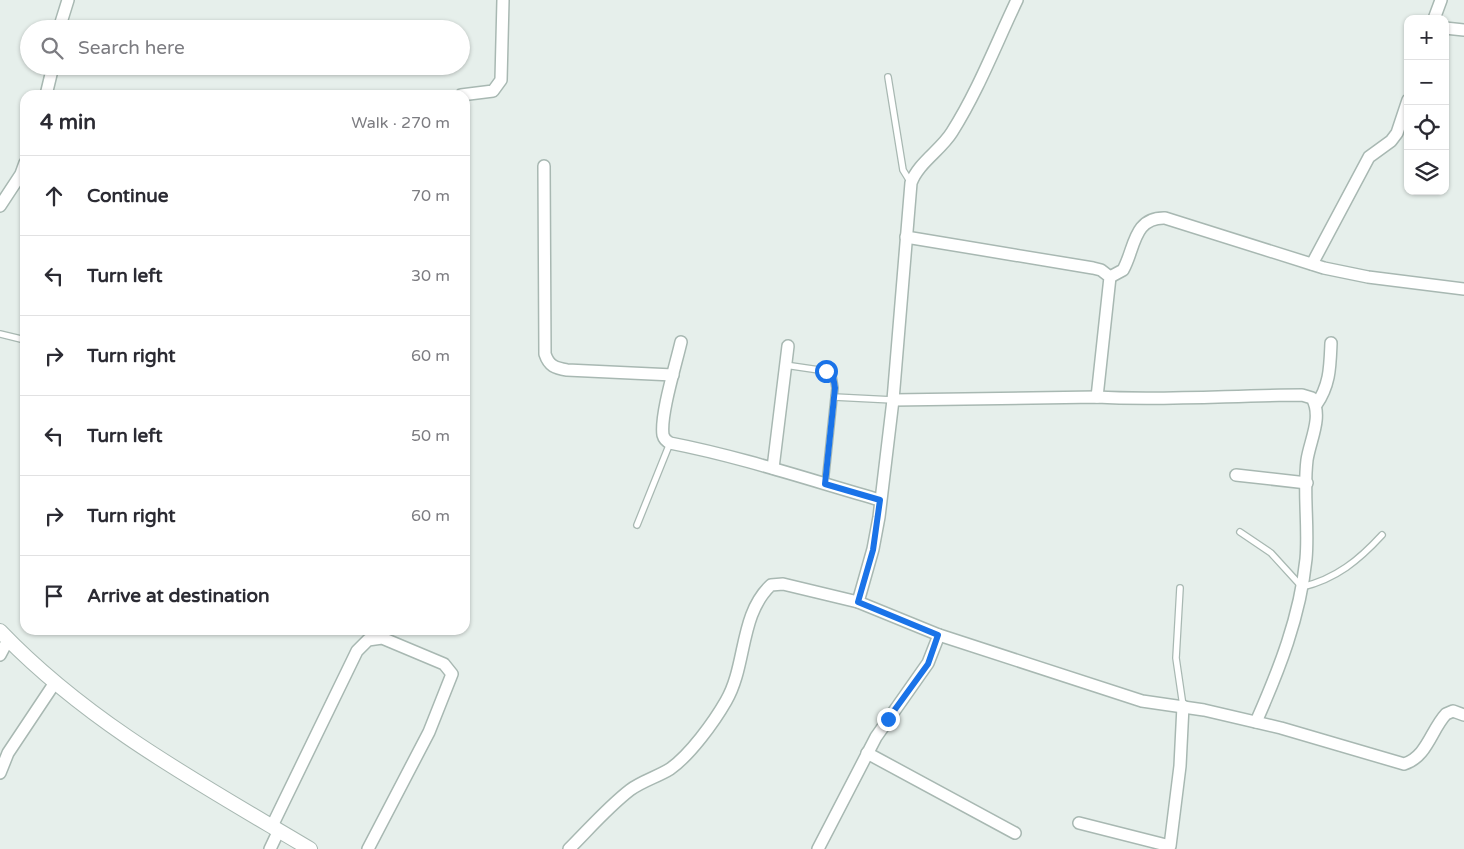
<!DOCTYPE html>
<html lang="en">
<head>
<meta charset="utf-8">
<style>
	body { margin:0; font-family:"Varela Round",sans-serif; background:#f7f7f7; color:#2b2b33 }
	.controls { position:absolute; right:15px; top:15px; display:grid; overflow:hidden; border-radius:10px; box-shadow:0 1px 4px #0004 }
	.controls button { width:45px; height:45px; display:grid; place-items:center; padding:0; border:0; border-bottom:1px solid #e1e1e2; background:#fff; color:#2b2b33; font:25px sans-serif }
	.stop { position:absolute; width:15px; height:15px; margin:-11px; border:4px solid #1a73e8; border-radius:50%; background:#fff }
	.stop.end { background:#1a73e8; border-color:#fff; box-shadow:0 1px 5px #0008 }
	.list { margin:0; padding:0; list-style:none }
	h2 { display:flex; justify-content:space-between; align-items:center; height:65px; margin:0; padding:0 20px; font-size:21px }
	h2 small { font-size:16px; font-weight:400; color:#7c7c81 }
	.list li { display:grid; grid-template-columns:32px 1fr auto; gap:15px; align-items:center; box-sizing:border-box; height:80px; padding:0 20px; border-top:1px solid #e1e1e2 }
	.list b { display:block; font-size:19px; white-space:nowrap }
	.list em { font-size:16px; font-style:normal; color:#7c7c81 }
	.icon { flex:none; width:28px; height:28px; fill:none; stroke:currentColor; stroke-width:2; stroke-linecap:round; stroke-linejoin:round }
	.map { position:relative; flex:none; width:1464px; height:849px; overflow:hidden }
	.search { position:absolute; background:#fff; box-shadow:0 1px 4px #0004; left:20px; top:20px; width:450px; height:55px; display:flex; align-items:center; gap:12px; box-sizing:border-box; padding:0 18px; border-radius:28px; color:#7c7c81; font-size:19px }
	.panel { position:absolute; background:#fff; box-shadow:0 1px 4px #0004; left:20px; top:90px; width:450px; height:545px; border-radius:15px }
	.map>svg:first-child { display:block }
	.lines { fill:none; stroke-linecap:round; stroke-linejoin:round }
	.service-casing { stroke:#a8b8b2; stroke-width:8 }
	.minor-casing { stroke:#a8b8b2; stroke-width:14 }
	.tertiary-casing { stroke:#a8b8b2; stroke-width:16 }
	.service { stroke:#fff; stroke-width:5.5 }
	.minor { stroke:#fff; stroke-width:11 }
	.tertiary { stroke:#fff; stroke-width:14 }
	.route { stroke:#1a73e8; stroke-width:6 }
</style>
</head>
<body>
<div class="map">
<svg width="1464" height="849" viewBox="0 0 1464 849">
	<rect width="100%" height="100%" fill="#e6efeb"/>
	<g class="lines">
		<g class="service-casing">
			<g id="service">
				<path d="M888,77L903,170L911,183"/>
				<path d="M0,334L25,340"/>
				<path d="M785,365L826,371L833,376L835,388L825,484"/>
				<path d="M834,397L893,400"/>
				<path d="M637,525L670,443"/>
				<path d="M1240,532L1271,553L1302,587C1336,579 1359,560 1382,535"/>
				<path d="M1180,588L1176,658L1183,706"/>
			</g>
		</g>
		<g class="minor-casing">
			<g id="minor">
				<path d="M1017,0C996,44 978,91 952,132C941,150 918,163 911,183L893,400L879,517L873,549L858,602L939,635L1142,701L1204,710L1281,728L1404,764C1427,757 1431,730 1446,714L1453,711L1464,715"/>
				<path d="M1434,19L1441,0"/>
				<path d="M1445,28L1464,30"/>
				<path d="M59,29L68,0"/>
				<path d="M46,95L53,66"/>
				<path d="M461,95L493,91L501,80L503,0"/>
				<path d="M544,166L545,354C549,366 555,368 567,370L673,375"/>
				<path d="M0,206L21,174L25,163"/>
				<path d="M906,237L1093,268L1101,270L1110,277L1097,397"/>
				<path d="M1312,264L1369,157L1391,141L1397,133L1408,100"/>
				<path d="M1110,277L1123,270C1135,249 1133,217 1165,218L1324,268L1368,277L1464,289"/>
				<path d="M681,342C676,364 660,415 663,435C664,439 666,441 670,443C742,457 810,480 880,500"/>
				<path d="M893,400L1097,397C1165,401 1234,395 1302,395L1312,398C1323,417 1310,440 1307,460C1303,493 1309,527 1306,559C1300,617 1279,670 1256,722"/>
				<path d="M1316,405C1330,385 1330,367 1331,343"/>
				<path d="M773,468L788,346"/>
				<path d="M1236,475L1307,483"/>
				<path d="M0,655L8,640"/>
				<path d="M867,753L1015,833"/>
				<path d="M0,773L8,753L54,684"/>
				<path d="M1079,823L1170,846L1180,766L1183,706"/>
				<path d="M272,826L357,651L368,640L382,638L444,664L452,674L429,732L368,849"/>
				<path d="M270,849L279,830"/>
				<path d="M569,849C589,829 608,807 630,790C642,781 657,777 670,769C690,755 714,722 726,701C747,665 739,615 771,585L783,584L858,602"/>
				<path d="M818,849L876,737L928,663L939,635"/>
			</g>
		</g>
		<g class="tertiary-casing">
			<path id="tertiary" d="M0,631C89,724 201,784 310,849"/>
		</g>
		<use href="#service" class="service"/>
		<use href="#minor" class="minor"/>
		<use href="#tertiary" class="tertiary"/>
	</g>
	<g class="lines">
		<path class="route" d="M826,371L833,376L835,388L825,484L880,500L873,550L858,602L938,635L928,664L888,719"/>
	</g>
</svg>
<div class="controls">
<button>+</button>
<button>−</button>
<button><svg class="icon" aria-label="locate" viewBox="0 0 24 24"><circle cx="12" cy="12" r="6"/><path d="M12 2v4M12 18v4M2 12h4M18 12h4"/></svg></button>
<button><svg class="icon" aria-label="layers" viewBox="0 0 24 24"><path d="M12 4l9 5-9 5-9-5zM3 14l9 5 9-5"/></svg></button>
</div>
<div class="stop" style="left:826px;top:371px"></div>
<div class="stop end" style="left:888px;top:719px"></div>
<div class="search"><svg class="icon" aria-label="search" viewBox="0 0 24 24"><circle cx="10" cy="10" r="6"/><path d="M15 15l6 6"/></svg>Search here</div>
<section class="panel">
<h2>4 min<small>Walk · 270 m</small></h2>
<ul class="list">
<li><svg class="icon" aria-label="ahead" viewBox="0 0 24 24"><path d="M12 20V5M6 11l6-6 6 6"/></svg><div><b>Continue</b></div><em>70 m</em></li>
<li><svg class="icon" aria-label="left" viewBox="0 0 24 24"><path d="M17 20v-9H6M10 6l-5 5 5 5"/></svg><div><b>Turn left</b></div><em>30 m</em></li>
<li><svg class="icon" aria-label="right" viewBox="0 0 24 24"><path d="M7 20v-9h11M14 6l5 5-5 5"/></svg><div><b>Turn right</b></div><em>60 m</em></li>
<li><svg class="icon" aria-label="left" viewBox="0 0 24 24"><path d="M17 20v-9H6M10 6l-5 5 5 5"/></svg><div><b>Turn left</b></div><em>50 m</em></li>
<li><svg class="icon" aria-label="right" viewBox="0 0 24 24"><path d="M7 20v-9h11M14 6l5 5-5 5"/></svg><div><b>Turn right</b></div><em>60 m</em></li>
<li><svg class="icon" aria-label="arrive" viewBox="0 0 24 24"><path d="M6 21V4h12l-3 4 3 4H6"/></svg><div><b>Arrive at destination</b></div></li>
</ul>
</section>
</div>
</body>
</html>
